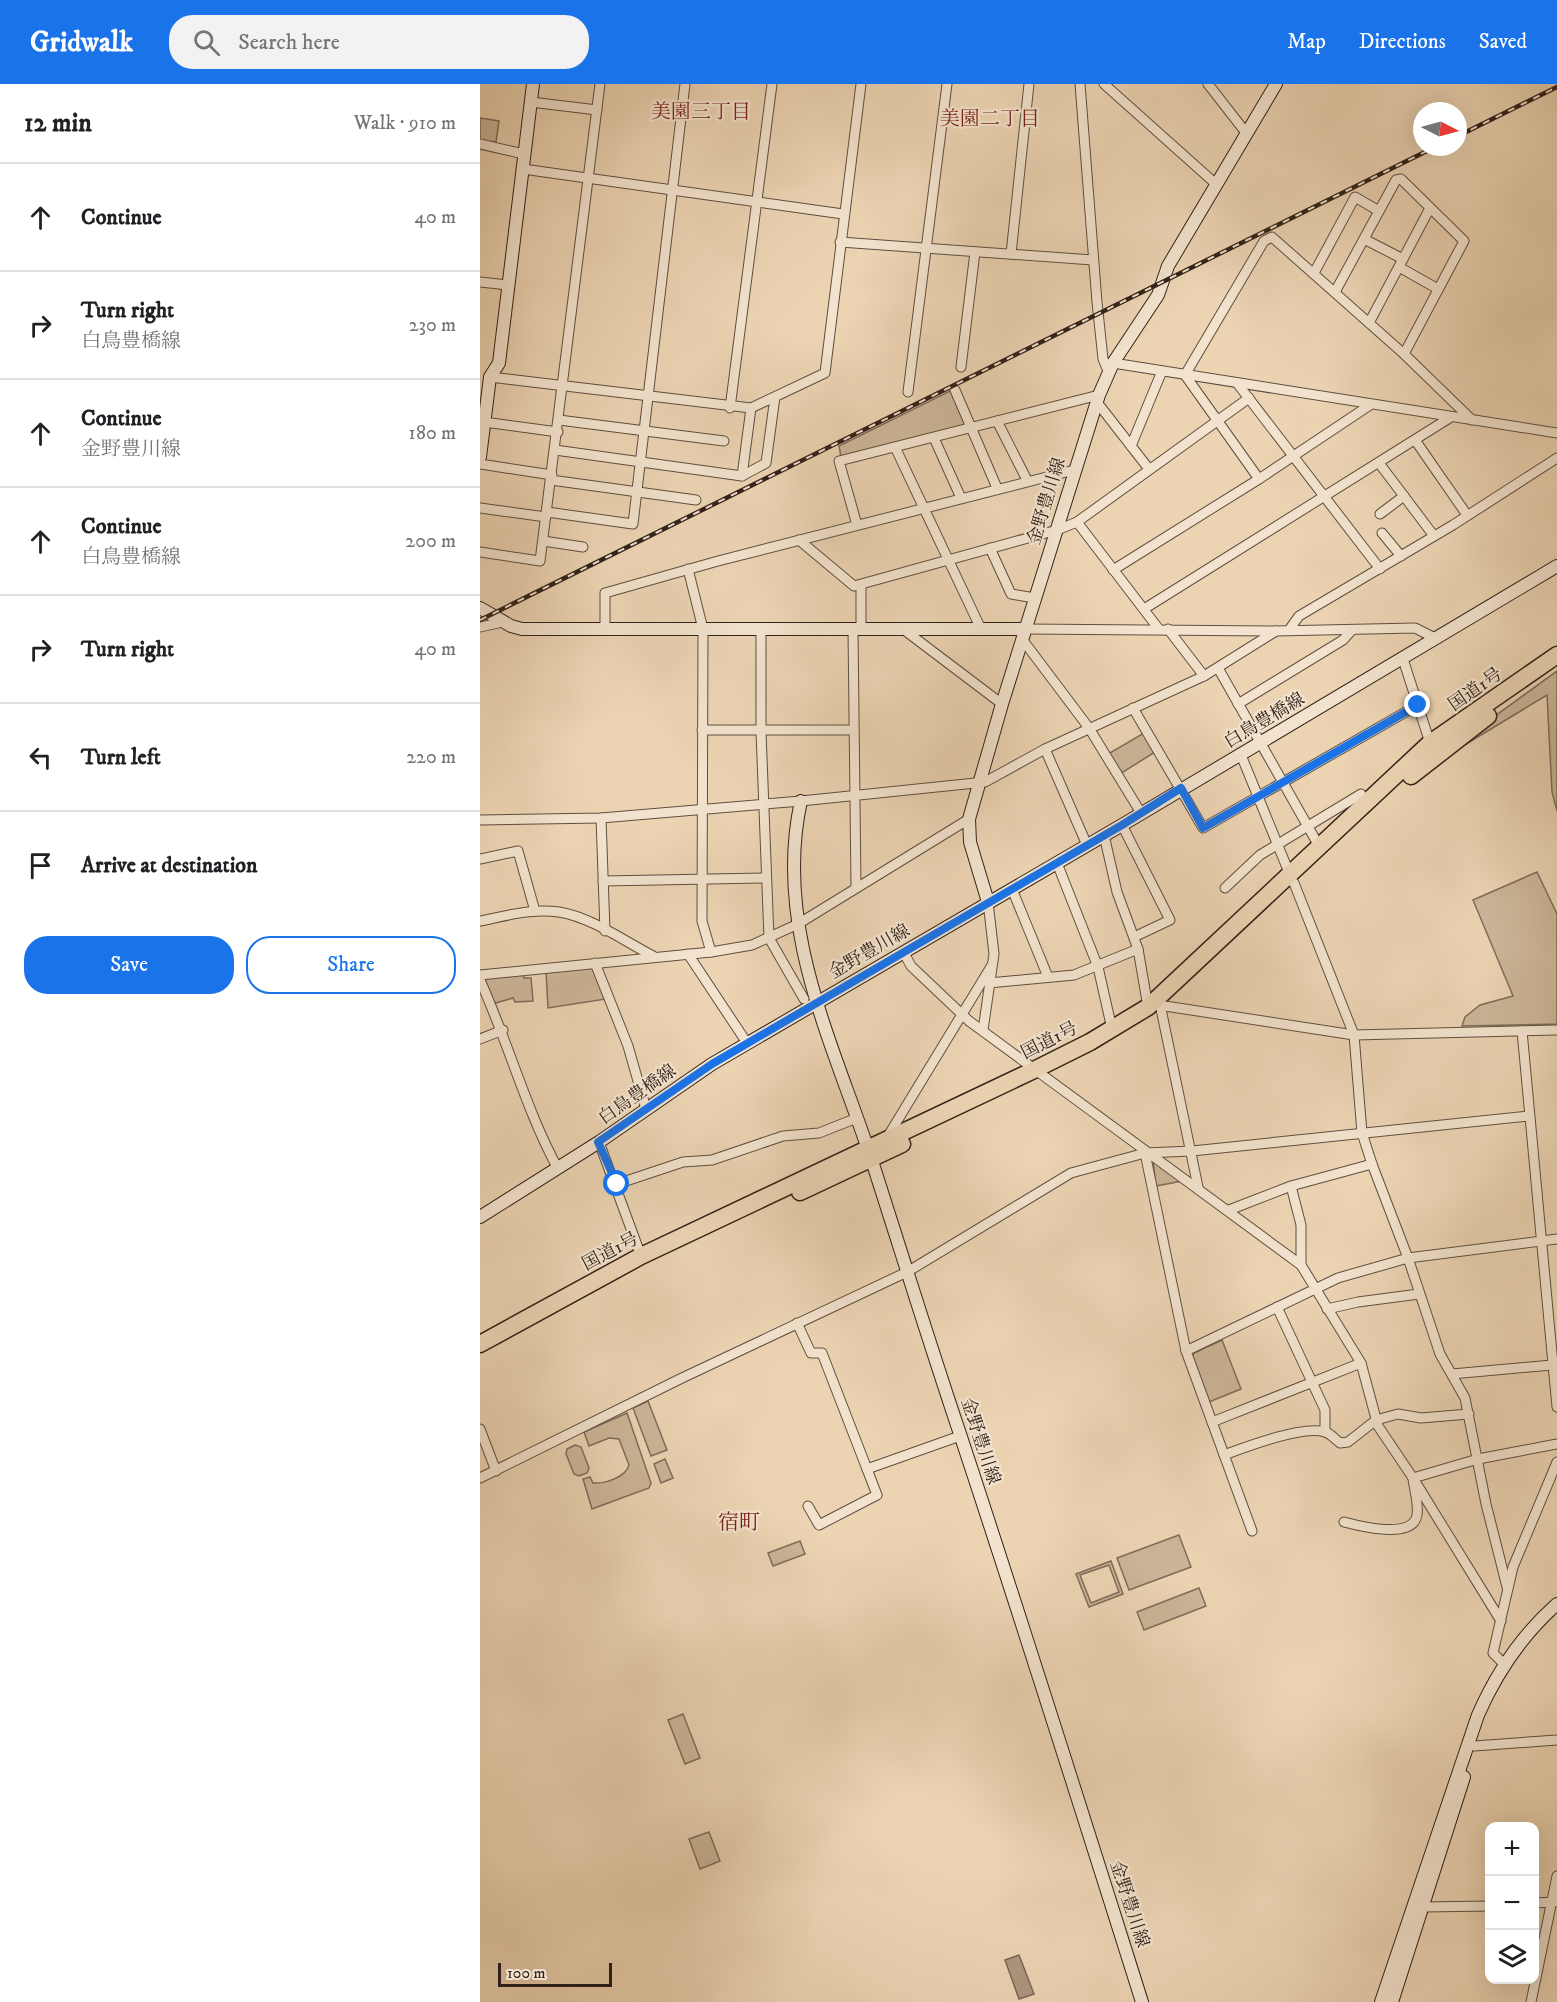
<!DOCTYPE html>
<html lang="en">
<head>
<meta charset="utf-8">
<style>
	body { margin:0; font-family:"IM FELL DW Pica","Noto Serif JP",serif; background:#f2f2f2; color:#202124 }
	.controls { position:absolute; right:18px; bottom:18px; display:grid; overflow:hidden; border-radius:12px; box-shadow:0 6px 24px #0002 }
	.controls button { width:54px; height:54px; display:grid; place-items:center; padding:0; border:0; border-bottom:2px solid #e0e0e0; background:#fff; color:#202124; font:30px sans-serif }
	.compass { position:absolute; left:933px; top:18px; width:54px; height:54px; border-radius:50%; background:#fff; box-shadow:0 6px 24px #0002; rotate:96deg }
	.scale { position:absolute; left:18px; bottom:15px; width:114px; box-sizing:border-box; padding-left:6px; border:3px solid #30211a; border-top:0; font-size:16px; line-height:21px; white-space:nowrap; color:#30211a; -webkit-text-stroke:4px #f3e3ce; paint-order:stroke }
	.stop { position:absolute; width:18px; height:18px; margin:-14px; border:4px solid #1a73e8; border-radius:50%; background:#fff }
	.stop.end { background:#1a73e8; border-color:#fff; box-shadow:0 2px 6px #0008 }
	.list { margin:0; padding:0; list-style:none }
	h2 { display:flex; justify-content:space-between; align-items:center; height:78px; margin:0; padding:0 24px; font-size:26px }
	h2 small { font-size:20px; font-weight:400; color:#757577 }
	.list li { display:grid; grid-template-columns:39px 1fr auto; gap:18px; align-items:center; box-sizing:border-box; height:108px; padding:0 24px; border-top:2px solid #e0e0e0 }
	.list b { display:block; font-size:22px; white-space:nowrap }
	.list p { margin:0; font-size:20px; white-space:nowrap; color:#757577 }
	.list em { font-size:20px; font-style:normal; color:#757577 }
	.actions { display:flex; gap:12px; padding:18px 24px }
	.actions a { flex:1; padding:14px 0; border:2px solid #1a73e8; border-radius:24px; text-align:center; font-size:21px; color:#1a73e8 }
	.actions .main { background:#1a73e8; color:#fff }
	.icon { flex:none; width:33px; height:33px; fill:none; stroke:currentColor; stroke-width:2; stroke-linecap:round; stroke-linejoin:round }
	.map { position:relative; flex:none; width:1077px; height:1918px; overflow:hidden }
	header { display:flex; align-items:center; gap:36px; box-sizing:border-box; height:84px; padding:0 30px; background:#1a73e8; color:#fff }
	header strong { font-size:28px }
	nav { display:flex; gap:33px; margin-inline-start:auto; font-size:21px }
	.search { width:420px; height:54px; background:#f2f2f2; display:flex; align-items:center; gap:15px; box-sizing:border-box; padding:0 21px; border-radius:24px; color:#757577; font-size:22px }
	main { display:flex }
	aside { flex:1; background:#fff }
	.map>svg:first-child { display:block }
	.green { fill:#ccb699; stroke:#7e6c5a; stroke-width:1.5; fill-rule:evenodd }
	.water { fill:#ac977f; stroke:#7a6857; stroke-width:1.5 }
	.lines { fill:none; stroke-linecap:round; stroke-linejoin:round }
	.street-casing { stroke:#5f4e40; stroke-width:11 }
	.secondary-casing { stroke:#30211a; stroke-width:14 }
	.highway-casing { stroke:#30211a; stroke-width:19 }
	.street { stroke:#f3e3ce; stroke-width:9 }
	.secondary { stroke:#f3e3ce; stroke-width:12 }
	.highway { stroke:#ecd4b3; stroke-width:16 }
	.rail-casing { stroke:#30211a; stroke-width:4.5 }
	.rail { stroke:#f3e3ce; stroke-width:2; stroke-dasharray:7; stroke-linecap:butt }
	.route { stroke:#1a73e8; stroke-width:8 }
	.labels { text-anchor:middle; stroke-width:4.5; stroke-linejoin:round; paint-order:stroke }
	.street-label { font-size:18px; fill:#30211a; stroke:#f3e3ce }
	.neighbourhood-label { font-size:20px; fill:#7a1f14; stroke:#f3e3ce }
	.quarter-label { font-size:21px; fill:#7a1f14; stroke:#f3e3ce }
</style>
</head>
<body>
<header>
<strong>Gridwalk</strong>
<div class="search"><svg class="icon" aria-label="search" viewBox="0 0 24 24"><circle cx="10" cy="10" r="6"/><path d="M15 15l6 6"/></svg>Search here</div>
<nav><a>Map</a><a>Directions</a><a>Saved</a></nav>
</header>
<main>
<aside>
<h2>12 min<small>Walk · 910 m</small></h2>
<ul class="list">
<li><svg class="icon" aria-label="ahead" viewBox="0 0 24 24"><path d="M12 20V5M6 11l6-6 6 6"/></svg><div><b>Continue</b></div><em>40 m</em></li>
<li><svg class="icon" aria-label="right" viewBox="0 0 24 24"><path d="M7 20v-9h11M14 6l5 5-5 5"/></svg><div><b>Turn right</b><p>白鳥豊橋線</p></div><em>230 m</em></li>
<li><svg class="icon" aria-label="ahead" viewBox="0 0 24 24"><path d="M12 20V5M6 11l6-6 6 6"/></svg><div><b>Continue</b><p>金野豊川線</p></div><em>180 m</em></li>
<li><svg class="icon" aria-label="ahead" viewBox="0 0 24 24"><path d="M12 20V5M6 11l6-6 6 6"/></svg><div><b>Continue</b><p>白鳥豊橋線</p></div><em>200 m</em></li>
<li><svg class="icon" aria-label="right" viewBox="0 0 24 24"><path d="M7 20v-9h11M14 6l5 5-5 5"/></svg><div><b>Turn right</b></div><em>40 m</em></li>
<li><svg class="icon" aria-label="left" viewBox="0 0 24 24"><path d="M17 20v-9H6M10 6l-5 5 5 5"/></svg><div><b>Turn left</b></div><em>220 m</em></li>
<li><svg class="icon" aria-label="arrive" viewBox="0 0 24 24"><path d="M6 21V4h12l-3 4 3 4H6"/></svg><div><b>Arrive at destination</b></div></li>
</ul>
<div class="actions"><a class="main">Save</a><a>Share</a></div>
</aside>
<div class="map">
<svg width="1077" height="1918" viewBox="0 0 1077 1918">
	<rect width="100%" height="100%" fill="#ecd4b3"/>
	<filter id="stains"><feTurbulence type="fractalNoise" baseFrequency=".00333" numOctaves="4"/><feColorMatrix values="0 0 0 0 .2 0 0 0 0 .09 0 0 0 0 .02 0 0 0 .5 -.17"/></filter>
	<radialGradient id="worn" r=".72"><stop offset=".6" stop-color="#630" stop-opacity="0"/><stop offset="1" stop-color="#630" stop-opacity=".3"/></radialGradient>
	<g class="green">
		<path d="M0,34L19,37L16,58L0,56Z"/>
		<path d="M472,306L486,341L361,373L359,362Z"/>
		<path d="M1077,587V727L1072,708L1067,611L955,679L953,677Z"/>
		<path d="M664,649L675,668L640,690L628,670Z"/>
		<path d="M1057,788L1077,830V940L982,942L985,933L1000,921L1033,912L993,816Z"/>
		<path d="M112,883L126,915L68,924L66,887Z"/>
		<path d="M43,889L44,894H51L53,917L35,918L33,914L12,920L4,893Z"/>
		<path d="M673,1077L702,1097L676,1102Z"/>
		<path d="M742,1256L761,1305L729,1318L712,1273L714,1269Z"/>
		<path d="M168,1317L187,1366L171,1372L153,1324Z"/>
		<path d="M147,1329L171,1399L169,1404L112,1425L103,1395L110,1393L113,1399C125,1400 146,1393 149,1381L139,1355L129,1354L109,1362L104,1348Z"/>
		<path d="M95,1361L101,1363L109,1384L107,1389L99,1392L94,1390L86,1370L87,1365Z"/>
		<path d="M185,1375L193,1394L181,1399L174,1380Z"/>
		<path d="M699,1451L711,1483L649,1506L637,1474Z"/>
		<path d="M320,1457L325,1470L293,1482L288,1469Z"/>
		<path d="M631,1477L643,1510L609,1523L596,1490ZM629,1481L639,1508L611,1519L600,1491Z"/>
		<path d="M719,1504L726,1522L664,1546L657,1528Z"/>
		<path d="M203,1630L220,1674L205,1680L188,1636Z"/>
		<path d="M229,1748L240,1777L220,1785L209,1755Z"/>
	</g>
	<path class="water" d="M539,1871L554,1910L539,1915L525,1876Z"/>
	<g class="lines">
		<g class="street-casing">
			<g id="street">
				<path d="M600,0L617,218L623,275L628,287"/>
				<path d="M624,0L737,101"/>
				<path d="M728,0L767,50"/>
				<path d="M51,18L117,26"/>
				<path d="M0,60L44,70"/>
				<path d="M43,85L363,130"/>
				<path d="M884,155L923,175"/>
				<path d="M360,158L613,176"/>
				<path d="M531,170L549,0"/>
				<path d="M919,183L958,205"/>
				<path d="M834,189L875,113L899,127"/>
				<path d="M0,198L28,201"/>
				<path d="M855,208L916,96L921,95L984,157L924,270"/>
				<path d="M889,239L950,124"/>
				<path d="M633,279L1077,349"/>
				<path d="M481,283L495,168"/>
				<path d="M10,293L271,324L345,289L381,0"/>
				<path d="M757,299L900,485"/>
				<path d="M475,306L517,404"/>
				<path d="M428,308L467,0"/>
				<path d="M616,317L669,385"/>
				<path d="M250,324L292,0"/>
				<path d="M79,336L244,357"/>
				<path d="M517,337L547,396"/>
				<path d="M4,338L78,348"/>
				<path d="M454,354L481,414"/>
				<path d="M935,356L987,431"/>
				<path d="M651,362L682,287"/>
				<path d="M415,363L501,545"/>
				<path d="M75,366L262,392L286,379L295,313"/>
				<path d="M899,379L954,452"/>
				<path d="M0,380L72,391"/>
				<path d="M262,392L271,324"/>
				<path d="M779,395L890,321"/>
				<path d="M71,396L216,416"/>
				<path d="M0,424L66,433"/>
				<path d="M67,428L153,440L205,0"/>
				<path d="M900,430L924,412"/>
				<path d="M597,438L678,544"/>
				<path d="M377,441L359,377L619,311"/>
				<path d="M902,449L921,472"/>
				<path d="M319,456L374,502L577,446L597,438L769,314"/>
				<path d="M63,457L103,463"/>
				<path d="M510,464L531,510L555,514"/>
				<path d="M0,468L60,477L120,0"/>
				<path d="M208,485L223,545L222,837L231,868"/>
				<path d="M633,486L779,395L705,291L784,157L792,153L924,270L992,336"/>
				<path d="M381,501V545"/>
				<path d="M664,525L971,333"/>
				<path d="M0,543L23,538"/>
				<path d="M281,544V648L289,854L324,915"/>
				<path d="M125,545V509L238,477L594,386"/>
				<path d="M373,545L376,803"/>
				<path d="M423,545L522,620"/>
				<path d="M545,545L796,547L935,544L957,555"/>
				<path d="M688,545L724,592"/>
				<path d="M809,546L819,532L973,441L1077,374"/>
				<path d="M542,555L609,644L661,729"/>
				<path d="M923,575L950,659"/>
				<path d="M738,584L839,762"/>
				<path d="M758,620L863,556L872,546"/>
				<path d="M653,624L723,744L938,621"/>
				<path d="M222,646H374"/>
				<path d="M565,665L607,761"/>
				<path d="M761,671L810,791"/>
				<path d="M121,734L125,847"/>
				<path d="M0,736L121,734L321,717L505,698L565,665L724,592L796,547"/>
				<path d="M642,741L690,836L654,853"/>
				<path d="M624,751L637,808L658,865L668,923"/>
				<path d="M0,775L38,767L55,827"/>
				<path d="M577,779L618,883L632,945"/>
				<path d="M123,797L286,794"/>
				<path d="M814,799L874,951L882,1049L892,1080L928,1174L960,1270L985,1314L1006,1420L1027,1503"/>
				<path d="M745,804L780,771L881,710"/>
				<path d="M532,805L568,893"/>
				<path d="M0,837C25,832 53,824 79,828C111,833 144,857 173,872"/>
				<path d="M424,869L431,882L489,937L821,1181L881,1279L898,1342L933,1394L1021,1537"/>
				<path d="M208,870L267,959"/>
				<path d="M115,879L148,962L166,1025"/>
				<path d="M0,891L231,868L272,861L318,840L489,735"/>
				<path d="M0,896C28,958 46,1026 78,1085"/>
				<path d="M509,899L594,891L658,865"/>
				<path d="M685,922L874,951L1077,946"/>
				<path d="M681,925L718,1103"/>
				<path d="M503,946L514,870L508,818"/>
				<path d="M1042,947L1077,1323"/>
				<path d="M0,955L23,946"/>
				<path d="M408,1052L512,881"/>
				<path d="M119,1058L161,1172"/>
				<path d="M665,1069L706,1267L772,1447"/>
				<path d="M137,1100L203,1078L232,1076L303,1052L339,1049L377,1034"/>
				<path d="M811,1102L821,1141V1181"/>
				<path d="M749,1126L811,1102L892,1080"/>
				<path d="M797,1223L845,1326V1348"/>
				<path d="M847,1225L878,1218L939,1210"/>
				<path d="M317,1239L331,1269H342L387,1385"/>
				<path d="M706,1267L858,1194L928,1174L1077,1155"/>
				<path d="M972,1290L1072,1281"/>
				<path d="M732,1338L881,1279"/>
				<path d="M0,1345L16,1387"/>
				<path d="M744,1371C765,1363 823,1341 845,1348C850,1349 856,1356 860,1359L868,1358L896,1336L918,1330L941,1334L989,1330"/>
				<path d="M0,1394L202,1294L427,1188L591,1089L665,1069L712,1067L1049,1032"/>
				<path d="M328,1422L339,1441L397,1411L387,1385L480,1352"/>
				<path d="M864,1438C879,1442 933,1456 937,1431C939,1420 934,1405 933,1394L998,1375L1077,1360"/>
				<path d="M1025,1581L1013,1569L1033,1483L1077,1378"/>
				<path d="M994,1662L1077,1656"/>
				<path d="M1054,1819L1076,1818"/>
				<path d="M943,1823L1010,1822"/>
				<path d="M1051,1918L1077,1792"/>
			</g>
		</g>
		<g class="secondary-casing">
			<g id="secondary">
				<path d="M0,373L10,293L19,279L53,0"/>
				<path d="M0,524L31,542L42,545H545"/>
				<path d="M321,717C293,843 354,961 392,1077C421,1167 449,1258 479,1347C542,1537 602,1728 662,1918"/>
				<path d="M508,818L490,758L489,735L522,620L619,311L633,279L678,211L688,182L796,0"/>
				<path d="M0,1133L119,1058L232,980L642,741L1077,482"/>
				<path d="M901,1918L998,1631C1016,1590 1043,1550 1077,1520"/>
				<path d="M912,1918L984,1693"/>
			</g>
		</g>
		<g class="highway-casing">
			<g id="highway">
				<path d="M931,692L1008,632"/>
				<path d="M320,1108L422,1060"/>
				<path d="M0,1260L161,1172L554,986L610,958L668,923L950,659L1077,571"/>
			</g>
		</g>
		<use href="#street" class="street"/>
		<use href="#secondary" class="secondary"/>
		<use href="#highway" class="highway"/>
		<g class="rail-casing">
			<g id="rail">
				<path d="M978,52L1077,3"/>
				<path d="M0,536L955,63"/>
			</g>
		</g>
		<use href="#rail" class="rail"/>
	</g>
	<g class="lines">
		<path class="route" d="M137,1100L118,1058L232,980L642,741L701,704L723,744L938,621"/>
	</g>
	<g class="labels">
		<g class="street-label">
			<text transform="translate(566 417) rotate(-73)" y="6">金野豊川線</text>
			<text transform="translate(995 605) rotate(-35)" y="6">国道1号</text>
			<text transform="translate(784 636) rotate(-31)" y="6">白鳥豊橋線</text>
			<text transform="translate(389 867) rotate(-30)" y="6">金野豊川線</text>
			<text transform="translate(569 956) rotate(-27)" y="6">国道1号</text>
			<text transform="translate(157 1010) rotate(-35)" y="6">白鳥豊橋線</text>
			<text transform="translate(130 1167) rotate(-28)" y="6">国道1号</text>
			<text transform="translate(501 1357) rotate(72)" y="6">金野豊川線</text>
			<text transform="translate(650 1820) rotate(72)" y="6">金野豊川線</text>
		</g>
		<g class="neighbourhood-label">
			<text x="221" y="34">美園三丁目</text>
			<text x="510" y="41">美園二丁目</text>
		</g>
		<g class="quarter-label">
			<text x="259" y="1445">宿町</text>
		</g>
	</g>
	<rect width="100%" height="100%" filter="url(#stains)"/>
	<rect width="100%" height="100%" fill="url(#worn)"/>
</svg>
<div class="controls">
<button>+</button>
<button>−</button>
<button><svg class="icon" aria-label="layers" viewBox="0 0 24 24"><path d="M12 4l9 5-9 5-9-5zM3 14l9 5 9-5"/></svg></button>
</div>
<svg class="compass" viewBox="-18 -18 36 36"><path d="M0-13l5 13h-10z" fill="#e53935"/><path d="M0 13l5-13h-10z" fill="#757577"/></svg>
<div class="scale">100 m</div>
<div class="stop" style="left:137px;top:1100px"></div>
<div class="stop end" style="left:938px;top:621px"></div>
</div>
</main>
</body>
</html>
